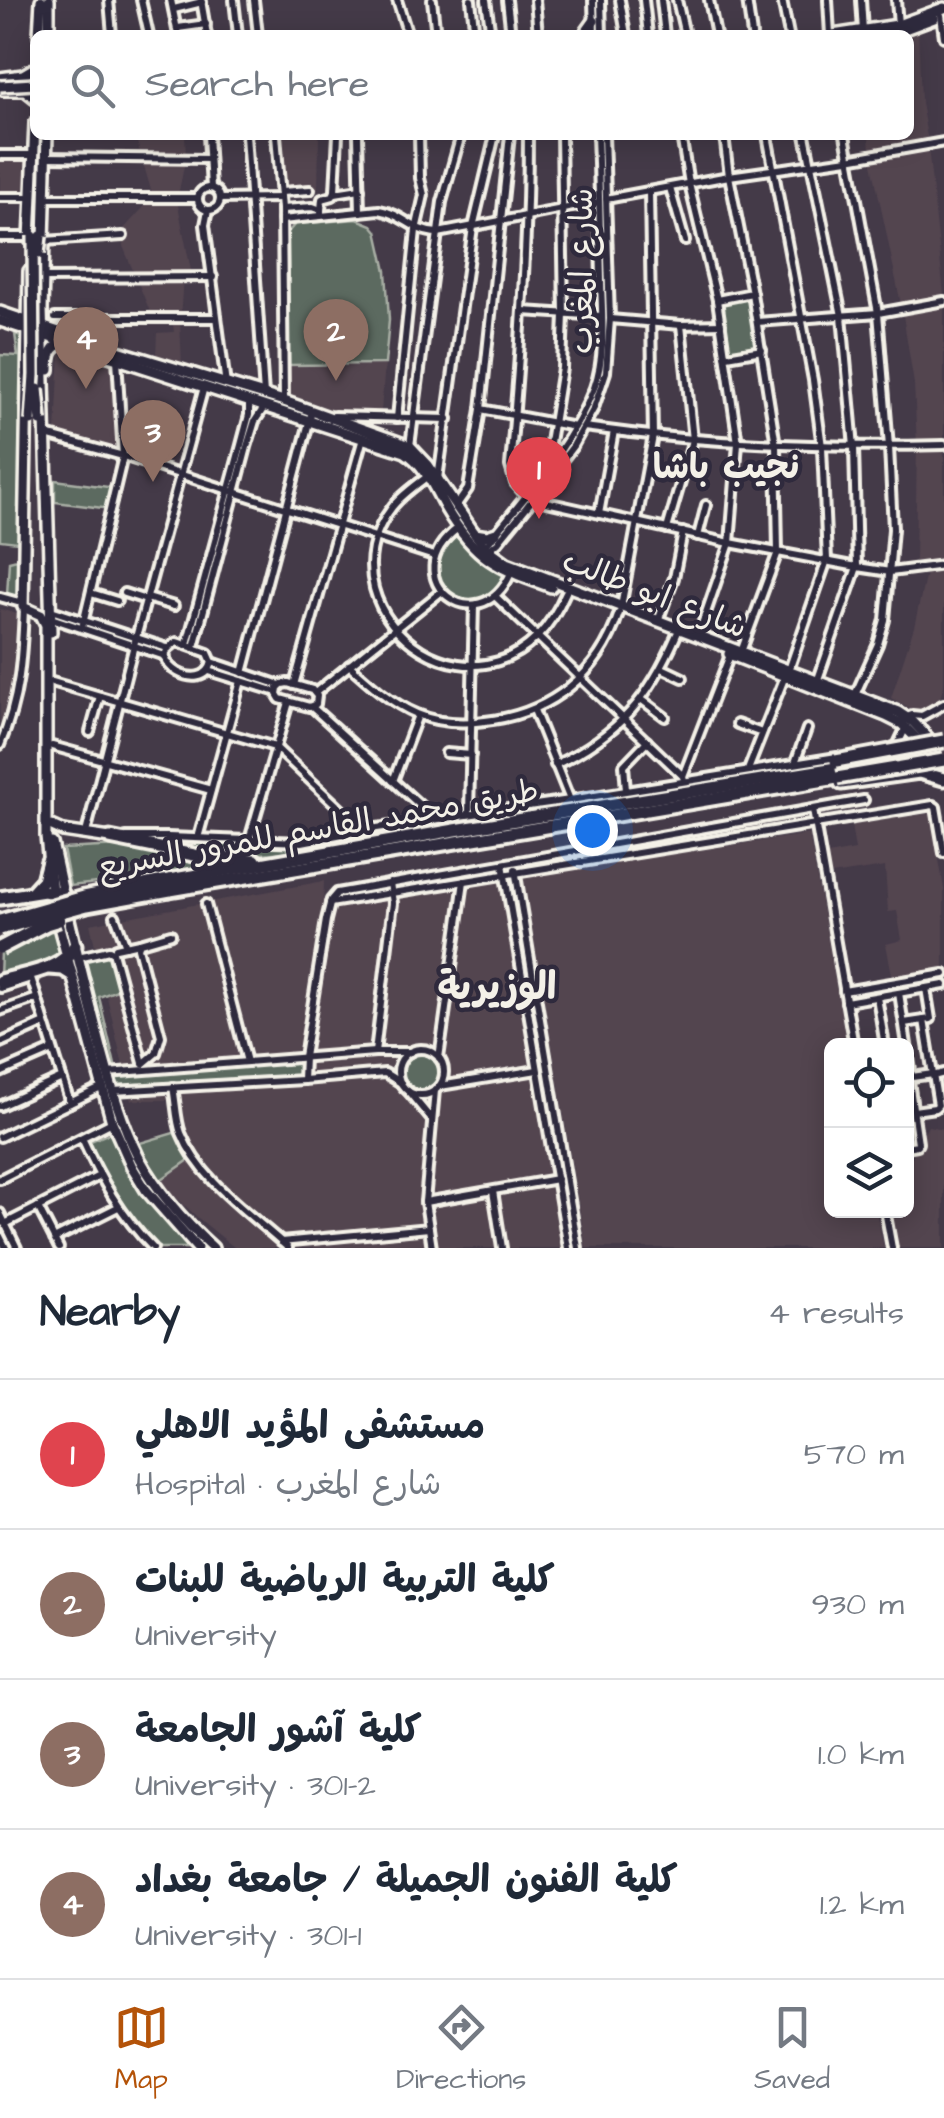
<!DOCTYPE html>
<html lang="en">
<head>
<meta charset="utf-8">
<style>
	body { margin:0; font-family:"Architects Daughter","Playpen Sans Arabic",sans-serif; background:#f6f6f7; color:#1f2937 }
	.controls { position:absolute; right:30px; bottom:30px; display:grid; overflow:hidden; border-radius:15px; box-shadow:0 5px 25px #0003 }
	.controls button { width:90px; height:90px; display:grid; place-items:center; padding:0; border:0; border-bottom:2px solid #e0e1e3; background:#fff; color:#1f2937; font:50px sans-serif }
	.you { position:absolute; left:592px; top:830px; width:35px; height:35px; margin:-25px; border:8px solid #fff; border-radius:50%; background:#1a73e8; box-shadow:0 0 0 15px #1a73e833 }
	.badge { display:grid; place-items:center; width:65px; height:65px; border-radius:50%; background:#b45309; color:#fff; font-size:32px; font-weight:700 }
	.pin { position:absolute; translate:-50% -82px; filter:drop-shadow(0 2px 5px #0008) }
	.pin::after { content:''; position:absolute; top:52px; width:35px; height:30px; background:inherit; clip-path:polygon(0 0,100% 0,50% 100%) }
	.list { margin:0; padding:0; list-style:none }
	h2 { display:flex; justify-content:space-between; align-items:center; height:130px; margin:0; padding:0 40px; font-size:42px }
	h2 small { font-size:32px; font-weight:400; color:#747a83 }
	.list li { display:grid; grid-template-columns:65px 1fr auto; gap:30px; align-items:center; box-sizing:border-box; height:150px; padding:0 40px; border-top:2px solid #e0e1e3 }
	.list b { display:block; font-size:38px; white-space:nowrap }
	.list p { margin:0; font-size:32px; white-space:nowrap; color:#747a83 }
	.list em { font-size:32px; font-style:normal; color:#747a83 }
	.icon { flex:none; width:55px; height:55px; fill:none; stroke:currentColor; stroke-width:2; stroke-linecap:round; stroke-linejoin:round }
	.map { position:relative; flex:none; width:944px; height:1248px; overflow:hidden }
	.search { position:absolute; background:#fff; box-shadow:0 5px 25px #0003; left:30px; right:30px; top:30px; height:110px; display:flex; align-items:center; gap:25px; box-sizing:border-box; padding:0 35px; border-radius:15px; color:#747a83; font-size:38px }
	.sheet { height:730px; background:#fff }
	nav { display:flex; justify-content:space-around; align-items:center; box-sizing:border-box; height:140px; border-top:2px solid #e0e1e3; background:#fff; font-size:28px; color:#747a83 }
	nav a { display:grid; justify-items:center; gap:5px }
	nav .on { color:#b45309 }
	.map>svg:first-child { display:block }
	.built { fill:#534550 }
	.green { fill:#5b6a60; stroke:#a8aea4; stroke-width:2.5 }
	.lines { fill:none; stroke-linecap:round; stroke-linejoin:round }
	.minor-casing { stroke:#f4f1e8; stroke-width:14 }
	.major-casing { stroke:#f4f1e8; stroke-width:16 }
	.highway-casing { stroke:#f4f1e8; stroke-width:19 }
	.minor { stroke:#2f2a3d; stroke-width:6 }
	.major { stroke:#2f2a3d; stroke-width:9 }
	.highway { stroke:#2f2a3d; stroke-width:11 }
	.major-bridge-casing { stroke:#f4f1e8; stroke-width:16; stroke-linecap:butt }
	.highway-bridge-casing { stroke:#f4f1e8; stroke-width:19; stroke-linecap:butt }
	.major-bridge { stroke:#2f2a3d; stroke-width:9 }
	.highway-bridge { stroke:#2f2a3d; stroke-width:11 }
	.labels { text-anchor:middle; stroke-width:9; stroke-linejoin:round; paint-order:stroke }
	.street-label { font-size:32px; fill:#f4f1e8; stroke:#2f2a3d }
	.neighbourhood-label { font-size:35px; font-weight:bold; fill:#f4f1e8; stroke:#2f2a3d }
	.quarter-label { font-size:38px; font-weight:bold; fill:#f4f1e8; stroke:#2f2a3d }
</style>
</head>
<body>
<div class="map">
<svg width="944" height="1248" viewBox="0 0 944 1248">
	<rect width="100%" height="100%" fill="#443a48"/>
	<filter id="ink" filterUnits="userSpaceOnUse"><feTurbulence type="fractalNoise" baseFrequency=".01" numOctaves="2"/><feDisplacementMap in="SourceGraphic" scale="20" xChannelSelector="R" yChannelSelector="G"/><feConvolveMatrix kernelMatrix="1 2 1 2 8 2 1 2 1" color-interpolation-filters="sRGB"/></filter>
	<g filter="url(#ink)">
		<g class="built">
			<path d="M918,24L921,103L928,142L888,150L928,147L944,295V560L915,561L917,446L914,384L902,309L870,154L869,135H909V35H879Z"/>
			<path d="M135,135H185L186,157L177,200L192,276H183L180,321L182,365L156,355L157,333L174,332L172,317L151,314L123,246L121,232L153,197Z"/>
			<path d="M281,135H319L318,189L284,191Z"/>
			<rect x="0" y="158" width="29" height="36"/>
			<path d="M69,350L111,365L116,450L56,433L60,351Z"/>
			<path d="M385,364L381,411L322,409L288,397L287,365Z"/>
			<path d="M944,570V685L939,701L933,703L923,712L914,710L891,698L914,627L926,573Z"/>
			<path d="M0,609L17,614L13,682L0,727Z"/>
			<path d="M931,813L944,889V971L893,980L886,944L902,940L897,911L888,912L885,867L831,875L827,855L855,850L851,825Z"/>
			<path d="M809,834L847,1045L832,1046V1210L876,1211L884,1248H586L523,876Z"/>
			<path d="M500,879L563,1248H235L198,1218L159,1181L189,1160L177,1132L172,1100H131L90,924L324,881L323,907L373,901Z"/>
			<path d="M928,1126L944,1129V1248H892L885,1211L906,1210L907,1157H912Z"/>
		</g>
		<g class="green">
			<path d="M357,219L372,225L377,231L386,271L389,320L385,364L287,365L285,236L295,224Z"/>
			<path d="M752,293L762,350L727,356L717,300Z"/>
			<path d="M15,334L20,337L23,345L24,383L20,589L16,596L7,595L9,561L17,559L18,542L0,540V355L18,356Z"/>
			<path d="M55,480L116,488L111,509L55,502Z"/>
			<path d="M458,532L508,574C472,634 418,581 440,549C444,543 453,537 458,532Z"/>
			<path d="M175,840L292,845L293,851C253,857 213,854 172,847Z"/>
			<path d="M138,845L233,862L161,876L70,886L63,849Z"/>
			<path d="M55,925L63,957L0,977L1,953Z"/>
			<path d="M110,953L122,988L99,997L115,1065L108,1060L84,960Z"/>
			<circle cx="421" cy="1072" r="19"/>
			<path d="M300,1061V1076L119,1088L116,1078L120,1075Z"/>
			<path d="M112,1132L153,1204L192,1248H158C127,1218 106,1181 88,1142Z"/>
			<path d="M177,1132L189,1160L159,1181L147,1162L140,1143Z"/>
		</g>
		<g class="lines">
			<g class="minor-casing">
				<g id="minor">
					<path d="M109,0L112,35"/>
					<path d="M141,0L149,35"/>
					<path d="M171,0L178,35"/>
					<path d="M201,0L207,35"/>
					<path d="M234,0L238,35"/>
					<path d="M254,0L258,35"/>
					<path d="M397,0L408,35"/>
					<path d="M432,0L436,35"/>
					<path d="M471,0L475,35"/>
					<path d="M486,0L491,35"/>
					<path d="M507,0L511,35"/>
					<path d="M535,0L538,35"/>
					<path d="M593,0L594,35"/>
					<path d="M601,0L602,35"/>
					<path d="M620,0L626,35"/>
					<path d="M644,0L648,35"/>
					<path d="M661,0L665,35"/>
					<path d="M677,0L685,35"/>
					<path d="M709,0L716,35"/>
					<path d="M747,0L752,35"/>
					<path d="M782,0L789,35"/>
					<path d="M828,0L830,35"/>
					<path d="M861,0L863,31"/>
					<path d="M896,0L898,25"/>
					<path d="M174,9L202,2"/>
					<path d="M941,15L944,37"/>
					<path d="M178,28L206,24"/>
					<path d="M208,135L211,188"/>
					<path d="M246,135L264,395"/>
					<path d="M276,135L282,209L284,401"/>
					<path d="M358,135L360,212"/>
					<path d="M681,135L689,184L717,300L738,443L730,543L698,636"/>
					<path d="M724,135L729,176L752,293L776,445L778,552L741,652"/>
					<path d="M767,135L813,380L822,447L827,560L789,670"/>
					<path d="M805,135L842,316L854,447L857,567L817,682"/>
					<path d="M845,135L878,313L889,447L893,529L885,620L878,644L855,695"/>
					<path d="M0,155H34"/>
					<path d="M46,157L209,159"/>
					<path d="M670,188L685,241"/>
					<circle cx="209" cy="199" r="11"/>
					<path d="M281,192L310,190"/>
					<path d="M335,193L360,189"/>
					<path d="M0,197H32"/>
					<path d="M45,198H198"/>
					<path d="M220,199L281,198"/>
					<path d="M606,199L729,176L848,159L944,142"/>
					<path d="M282,209L313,207L321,210V214"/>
					<path d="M208,210L205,225L226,385"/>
					<path d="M321,210L322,199L333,196L335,191L338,135"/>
					<path d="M282,220L379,210C404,214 412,232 438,233L599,202"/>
					<path d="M0,237H30"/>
					<path d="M44,241L123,236"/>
					<path d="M43,278L213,277"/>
					<path d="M717,300L752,293"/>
					<path d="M523,311L602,316"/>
					<path d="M55,318H217"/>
					<path d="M610,319L681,325L721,324"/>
					<path d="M757,322L878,313L944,301"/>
					<path d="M727,356L762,350"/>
					<path d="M481,409L575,427"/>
					<path d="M334,416L448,419"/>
					<path d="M397,418L416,230L424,195L420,178L419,135"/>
					<path d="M584,427C704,444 823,448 944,445"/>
					<path d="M46,435L123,456L434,556"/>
					<path d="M410,446L442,202L461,135"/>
					<path d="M546,467L562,368L564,314L561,135"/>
					<path d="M428,476C416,485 403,494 393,506C307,617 497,751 566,592"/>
					<path d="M438,479L473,227L495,135"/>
					<path d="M526,496L515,483L510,466C520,356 528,246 528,135"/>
					<path d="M533,499L730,543L857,567L890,572L944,565"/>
					<path d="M456,506L468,489L481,409L510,135"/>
					<path d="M599,514L614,431"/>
					<path d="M458,528C391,578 479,645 511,573"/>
					<path d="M667,529L693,440L681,325"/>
					<path d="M698,536L706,505"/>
					<path d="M485,547C524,497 571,448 594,388C606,355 602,316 601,281C600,233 599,184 597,135"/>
					<path d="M489,550L498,542L533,499L573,446L594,408L606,372L610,319L604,135"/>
					<path d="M91,593L117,601"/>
					<path d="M124,593L146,600"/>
					<path d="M0,597L18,602L23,599"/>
					<path d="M496,597L683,776"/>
					<path d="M147,598L174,606"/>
					<path d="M621,607L653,436L649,192"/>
					<path d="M51,610L167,648"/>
					<path d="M51,618L165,656"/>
					<path d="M658,621L674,578L683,532"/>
					<path d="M82,628L123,456L117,359"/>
					<path d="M177,642L208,653L212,662C204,697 140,661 177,642Z"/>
					<path d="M187,644L241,445L249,415V401"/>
					<path d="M194,647L247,447L255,421L265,406"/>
					<path d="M212,662L280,685"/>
					<path d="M349,665C370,684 391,703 417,714C438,723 463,724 485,721C550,714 599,675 619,613"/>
					<path d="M662,668L683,678"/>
					<path d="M209,671L277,692"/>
					<path d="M243,673L312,411"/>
					<path d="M52,682L275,747L363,830"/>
					<path d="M288,683L312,690L317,696L316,704L309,707L280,699L277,694L278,688L282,684Z"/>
					<path d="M294,685L363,438"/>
					<path d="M315,693L442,591"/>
					<path d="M641,699L665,717"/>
					<path d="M312,707L435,819"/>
					<path d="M534,710L570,800"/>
					<path d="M907,717L912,715L922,716L944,704"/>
					<path d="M737,724L762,733"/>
					<path d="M90,732L100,696"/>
					<path d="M0,745C20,698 22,658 24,608"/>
					<path d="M52,746L211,790"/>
					<path d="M893,747L897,746L906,727"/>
					<path d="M446,753L471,755"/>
					<path d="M795,763L807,729"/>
					<path d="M555,765C620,734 649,698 677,634"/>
					<path d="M748,770L785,676"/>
					<path d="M684,780L683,776L730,655"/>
					<path d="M393,781L418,715"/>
					<path d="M626,790L624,765L647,741"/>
					<path d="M813,810L854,1046"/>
					<path d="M469,813L474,605"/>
					<path d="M86,833L134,645L204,387"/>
					<path d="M126,837H168L302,842L363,830L570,800L837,757"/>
					<path d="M198,838L241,681"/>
					<path d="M249,840L289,702"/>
					<path d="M503,864L568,1248"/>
					<path d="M515,869L578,1248"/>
					<path d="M330,903L933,805L936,807L944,853"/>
					<path d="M206,904L247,1062"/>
					<path d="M115,916L126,946"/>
					<path d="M116,948L139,943"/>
					<path d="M78,957L109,950L113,952L143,1063"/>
					<path d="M0,988L31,978L70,1103"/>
					<path d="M844,991L944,974"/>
					<path d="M899,993L912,1077L906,1082"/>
					<path d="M877,997L885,1046"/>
					<path d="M846,1002L944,985"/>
					<path d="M0,1011L37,998"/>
					<path d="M904,1023L924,1020"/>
					<path d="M0,1043L45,1023"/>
					<circle cx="421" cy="1072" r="23"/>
					<path d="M375,1052L393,903L390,883"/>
					<path d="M439,1058L464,881"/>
					<path d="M143,1064L156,1053L161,1036L138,948L140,943L171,934"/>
					<path d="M0,1073L53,1050"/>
					<path d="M107,1073L375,1052H410"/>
					<path d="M933,1076L944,1073"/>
					<path d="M912,1077L933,1074"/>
					<path d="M303,1080L304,1057L326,920L331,900L337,893L864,800"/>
					<path d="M440,1086L537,1070"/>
					<path d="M173,1087C176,1102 176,1120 181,1133C200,1181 251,1214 288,1248"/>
					<path d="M113,1091L303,1080L385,1073L401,1083"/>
					<path d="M408,1091L432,1120"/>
					<path d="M0,1106L62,1078"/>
					<path d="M914,1111L935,1108L938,1105L924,1020L931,1019L926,988"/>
					<path d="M0,1137L101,1088"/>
					<path d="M82,1138C100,1178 121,1216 153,1248"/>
					<path d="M906,1147L917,1145L918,1143L909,1081"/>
					<path d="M0,1179L112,1122"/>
					<path d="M493,1191L502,1248"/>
					<path d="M425,1202L557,1179"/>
					<path d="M38,1207L59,1248"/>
					<path d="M885,1210L892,1248"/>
					<path d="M0,1213L17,1248"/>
					<path d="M5,1224L99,1176"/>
					<path d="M0,1236L6,1248"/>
					<path d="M54,1239L118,1207"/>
					<path d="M281,1242L429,1228"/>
					<path d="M432,1248L425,1202L435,1090"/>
				</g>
			</g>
			<g class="major-casing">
				<g id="major">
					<path d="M39,35L41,0"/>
					<path d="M49,35V0"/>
					<path d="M584,35L594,21"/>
					<path d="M833,35L898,25L944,8"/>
					<path d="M879,35L899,31L934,18"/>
					<path d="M0,78L23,75L35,68"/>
					<path d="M3,90H25L35,98"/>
					<path d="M47,135L42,310L51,632"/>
					<path d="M30,240L35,123"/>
					<path d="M29,271L23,607L41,615L46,625V836L53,901"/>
					<path d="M0,312L88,342L284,401L410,446L428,465L475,534L485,547L507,563L898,712L913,722L931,741"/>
					<path d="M0,321L405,452C426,465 434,488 446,509C476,560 498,568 551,587"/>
					<path d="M49,370C49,357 50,347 64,343"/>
					<path d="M475,534L487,536L496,533"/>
					<path d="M729,654L886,716L902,724L922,744"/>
					<path d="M52,826L63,831L110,838"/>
					<path d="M52,843L64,898"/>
					<path d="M69,919C79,962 90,1005 101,1048C111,1086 121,1123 139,1158C158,1192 184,1222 213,1248"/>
					<path d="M58,923L112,1122L132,1167L146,1190L197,1248"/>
				</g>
			</g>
			<g class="highway-casing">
				<g id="highway">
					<path d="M841,783L919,772L944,779"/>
					<path d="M110,838L204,857L255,860"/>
					<path d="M169,880L455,830L836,768"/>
					<path d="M170,890L837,778"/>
					<path d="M32,892L43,880L48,861"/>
					<path d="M0,898L44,891L63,895"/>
					<path d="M49,968L63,969L71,974"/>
					<path d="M0,981C24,974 64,970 75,945"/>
				</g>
			</g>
			<use href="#minor" class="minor"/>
			<use href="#major" class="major"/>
			<use href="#highway" class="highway"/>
			<g class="major-bridge-casing">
				<g id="major-bridge">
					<path d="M0,86L35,84"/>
					<path d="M39,254L41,236"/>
					<path d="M38,389L41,421"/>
					<path d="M31,421L34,375L33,236"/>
				</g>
			</g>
			<g class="highway-bridge-casing">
				<g id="highway-bridge">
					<path d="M836,761L944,741"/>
					<path d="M837,778L944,760"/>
					<path d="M0,921L84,897L169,880"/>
					<path d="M0,929L87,905L170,890"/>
					<path d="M0,948L46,924L59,920"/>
				</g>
			</g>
			<use href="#major-bridge" class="major-bridge"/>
			<use href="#highway-bridge" class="highway-bridge"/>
		</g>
	</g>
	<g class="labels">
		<g class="street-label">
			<text transform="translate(581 271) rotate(-90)" y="11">شارع المغرب</text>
			<text transform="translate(655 593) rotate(21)" y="11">شارع ابو طالب</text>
			<text transform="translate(318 828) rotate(-10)" y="11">طريق محمد القاسم للمرور السريع</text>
		</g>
		<g class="neighbourhood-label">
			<text x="726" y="478">نجيب باشا</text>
		</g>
		<g class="quarter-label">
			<text x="497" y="999">الوزيرية</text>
		</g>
	</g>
</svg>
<div class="controls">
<button><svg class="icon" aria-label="locate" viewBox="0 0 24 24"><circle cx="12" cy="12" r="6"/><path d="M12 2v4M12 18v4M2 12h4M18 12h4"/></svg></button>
<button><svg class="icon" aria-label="layers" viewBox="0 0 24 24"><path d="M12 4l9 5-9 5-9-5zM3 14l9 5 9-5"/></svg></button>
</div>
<div class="you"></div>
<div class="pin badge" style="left:539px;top:519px;background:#e0444e">1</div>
<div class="pin badge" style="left:336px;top:381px;background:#8d6e63">2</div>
<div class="pin badge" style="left:153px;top:482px;background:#8d6e63">3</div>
<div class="pin badge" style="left:86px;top:389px;background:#8d6e63">4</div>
<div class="search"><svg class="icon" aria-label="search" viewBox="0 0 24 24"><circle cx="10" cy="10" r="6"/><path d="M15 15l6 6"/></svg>Search here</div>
</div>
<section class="sheet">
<h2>Nearby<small>4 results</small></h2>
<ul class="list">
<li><span class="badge" style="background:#e0444e">1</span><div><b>مستشفى المؤيد الاهلي</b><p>Hospital · شارع المغرب</p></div><em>570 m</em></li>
<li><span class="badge" style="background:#8d6e63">2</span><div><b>كلية التربية الرياضية للبنات</b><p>University</p></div><em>930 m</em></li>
<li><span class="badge" style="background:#8d6e63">3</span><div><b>كلية آشور الجامعة</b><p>University · 301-2</p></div><em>1.0 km</em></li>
<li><span class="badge" style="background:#8d6e63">4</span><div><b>كلية الفنون الجميلة / جامعة بغداد</b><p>University · 301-1</p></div><em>1.2 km</em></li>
</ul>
</section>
<nav>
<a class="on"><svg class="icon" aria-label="map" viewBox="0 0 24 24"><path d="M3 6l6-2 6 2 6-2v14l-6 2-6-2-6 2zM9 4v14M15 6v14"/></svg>Map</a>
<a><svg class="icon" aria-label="directions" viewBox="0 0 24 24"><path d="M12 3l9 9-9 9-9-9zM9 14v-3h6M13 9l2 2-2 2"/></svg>Directions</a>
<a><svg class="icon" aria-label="saved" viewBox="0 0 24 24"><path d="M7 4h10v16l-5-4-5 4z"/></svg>Saved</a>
</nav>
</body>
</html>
